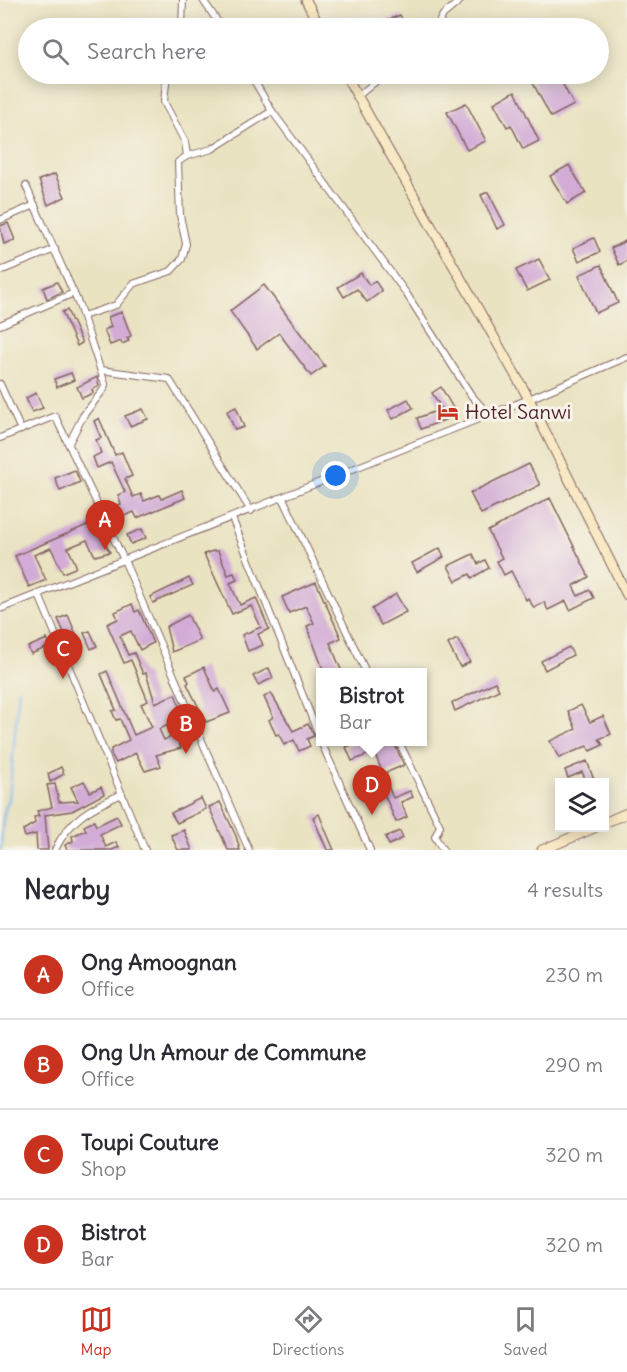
<!DOCTYPE html>
<html lang="en">
<head>
<meta charset="utf-8">
<style>
	body { margin:0; font-family:Delius,sans-serif; background:#f2f2f3; color:#2b2b33 }
	.controls { position:absolute; right:18px; bottom:18px; display:grid; overflow:hidden; border-radius:0px; box-shadow:0 3px 15px #0003 }
	.controls button { width:54px; height:54px; display:grid; place-items:center; padding:0; border:0; border-bottom:2px solid #e1e1e2; background:#fff; color:#2b2b33; font:30px sans-serif }
	.you { position:absolute; left:336px; top:476px; width:21px; height:21px; margin:-15px; border:4px solid #fff; border-radius:50%; background:#1a73e8; box-shadow:0 0 0 9px #1a73e833 }
	.badge { display:grid; place-items:center; width:39px; height:39px; border-radius:50%; background:#c8321e; color:#fff; font-size:20px; font-weight:700 }
	.pin { position:absolute; translate:-50% -50px; filter:drop-shadow(0 2px 3px #0008) }
	.pin::after { content:''; position:absolute; top:32px; width:21px; height:18px; background:inherit; clip-path:polygon(0 0,100% 0,50% 100%) }
	.popup { position:absolute; left:316px; top:668px; width:111px; height:78px; box-sizing:border-box; display:grid; place-content:center; border-radius:0px; background:#fff; filter:drop-shadow(0 2px 4px #0005); font-size:20px; white-space:nowrap; color:#7c7c81 }
	.popup b { font-size:22px; color:#2b2b33 }
	.popup::after { content:''; position:absolute; left:50%; top:100%; margin-left:-12px; border:12px solid transparent; border-top-color:#fff }
	.list { margin:0; padding:0; list-style:none }
	h2 { display:flex; justify-content:space-between; align-items:center; height:78px; margin:0; padding:0 24px; font-size:26px }
	h2 small { font-size:20px; font-weight:400; color:#7c7c81 }
	.list li { display:grid; grid-template-columns:39px 1fr auto; gap:18px; align-items:center; box-sizing:border-box; height:90px; padding:0 24px; border-top:2px solid #e1e1e2 }
	.list b { display:block; font-size:22px; white-space:nowrap }
	.list p { margin:0; font-size:20px; white-space:nowrap; color:#7c7c81 }
	.list em { font-size:20px; font-style:normal; color:#7c7c81 }
	.icon { flex:none; width:33px; height:33px; fill:none; stroke:currentColor; stroke-width:2; stroke-linecap:round; stroke-linejoin:round }
	.map { position:relative; flex:none; width:627px; height:850px; overflow:hidden }
	.search { position:absolute; background:#fff; box-shadow:0 3px 15px #0003; left:18px; right:18px; top:18px; height:66px; display:flex; align-items:center; gap:15px; box-sizing:border-box; padding:0 21px; border-radius:33px; color:#7c7c81; font-size:22px }
	.sheet { height:438px; background:#fff }
	nav { display:flex; justify-content:space-around; align-items:center; box-sizing:border-box; height:84px; border-top:2px solid #e1e1e2; background:#fff; font-size:16px; color:#7c7c81 }
	nav a { display:grid; justify-items:center; gap:3px }
	nav .on { color:#c8321e }
	.map>svg:first-child { display:block }
	.lines { fill:none; stroke-linecap:round; stroke-linejoin:round }
	.stream { stroke:#85baf4; stroke-width:2 }
	.building { fill:#d2abd6 }
	.street-casing { stroke:#826460; stroke-width:8 }
	.secondary-casing { stroke:#826460; stroke-width:11 }
	.street { stroke:#fff; stroke-width:6 }
	.secondary { stroke:#f8e8c3; stroke-width:9 }
	.labels { text-anchor:middle; stroke-width:6; stroke-linejoin:round; paint-order:stroke }
	.poi-label { font-size:20px; fill:#4a1f2b; stroke:#f7f3e8; text-anchor:start }
</style>
</head>
<body>
<div class="map">
<svg width="627" height="850" viewBox="0 0 627 850">
	<rect width="100%" height="100%" fill="#f7f3e8"/>
	<filter id="ink" filterUnits="userSpaceOnUse"><feTurbulence type="fractalNoise" baseFrequency=".0167" numOctaves="2"/><feDisplacementMap in="SourceGraphic" scale="12" xChannelSelector="R" yChannelSelector="G"/><feConvolveMatrix kernelMatrix="1 2 1 2 8 2 1 2 1" color-interpolation-filters="sRGB"/></filter>
	<filter id="wash" filterUnits="userSpaceOnUse"><feTurbulence type="fractalNoise" baseFrequency=".008" numOctaves="4" result="noise"/><feDisplacementMap in="SourceGraphic" scale="24" xChannelSelector="R" yChannelSelector="G"/><feGaussianBlur stdDeviation="1.35" result="paint"/><feColorMatrix in="noise" values="0 0 0 0 0 0 0 0 0 0 0 0 0 0 0 0 0 1.4 0 .05"/><feComposite in="paint" operator="in"/></filter>
	<g filter="url(#wash)">
		<rect width="100%" height="100%" fill="#eae3c2"/>
		<g class="lines">
			<path class="stream" d="M0,850C4,832 0,816 9,800L19,688"/>
		</g>
		<g id="blocks">
			<g class="building">
				<path d="M400,15L407,28H389L386,21Z"/>
				<path d="M528,74H557L574,105L551,117Z"/>
				<path d="M515,91L539,141L523,149L511,125L507,127L494,103Z"/>
				<path d="M466,103L486,141L467,150L447,112Z"/>
				<path d="M569,165L586,193L567,204L550,176Z"/>
				<path d="M55,174L65,197L48,205L39,180Z"/>
				<path d="M488,192L505,225L497,229L481,195Z"/>
				<path d="M8,223L15,240L4,244L0,226Z"/>
				<path d="M594,238L600,252L579,261L573,248Z"/>
				<path d="M627,240V261L619,265L611,248Z"/>
				<path d="M539,259L550,280L527,291L516,270Z"/>
				<path d="M601,265L618,303L596,313L579,275Z"/>
				<path d="M361,273L369,285L375,281L382,291L367,302L357,289L344,297L338,287Z"/>
				<path d="M57,282L62,292L47,299L43,288Z"/>
				<path d="M264,285L325,366L311,376L279,333L257,349L230,311Z"/>
				<path d="M67,310L82,343L77,346L62,312Z"/>
				<path d="M122,312L131,336L127,338L129,341L122,344L121,341L110,345L104,330L111,327L108,317Z"/>
				<path d="M71,373L74,380L57,387L54,379Z"/>
				<path d="M97,377L99,386L92,390L93,393L82,398L77,387Z"/>
				<path d="M441,387L457,415L421,429L417,418L442,409L432,393Z"/>
				<path d="M36,393L43,408L32,412L26,398Z"/>
				<path d="M408,399L413,408L393,419L388,410Z"/>
				<path d="M236,407L244,427L235,430L227,411Z"/>
				<path d="M143,409L148,419L130,426L125,416Z"/>
				<path d="M99,418L115,455L122,452L132,476L125,479L133,497L141,494L144,501L159,495L161,499L182,490L185,498L137,518L134,512L119,518L114,507L121,504L118,495L125,492L111,462L97,468L93,457L101,453L96,440L101,438L94,421Z"/>
				<path d="M529,464L540,485L481,514L470,493Z"/>
				<path d="M75,470L80,482L60,491L55,478Z"/>
				<path d="M550,498L589,577L573,586L578,596L590,590L594,598L570,610L566,601L548,610L544,602L534,608L528,598L526,600L511,571L504,575L497,561L502,558L488,531Z"/>
				<path d="M99,520L102,526L96,528L110,552L95,556L87,540L68,548L76,565L75,568L63,573L51,548L34,555L46,580L29,587L15,556Z"/>
				<path d="M142,529L146,538L131,544L127,535Z"/>
				<path d="M440,548L444,557L417,572L412,563Z"/>
				<path d="M213,551H218L228,575L234,573L237,580L230,583L240,605L256,598L269,629L258,634L263,645L248,651L242,635L261,627L251,606L232,614L204,554Z"/>
				<path d="M473,554L478,564L485,560L489,568L472,578L470,574L456,581L448,566Z"/>
				<path d="M189,578L193,585L153,603L150,597Z"/>
				<path d="M316,582L341,638L330,643L342,672H324L307,626L314,623L306,606L289,613L282,597Z"/>
				<path d="M396,594L406,612L381,625L372,609Z"/>
				<path d="M132,604L135,612L139,610L153,643L140,650L131,631L120,636L128,655L134,653L143,674L146,673L155,703L175,694L182,712L177,714L180,720L159,729L164,740L175,735L181,748L156,755L161,766L145,771L136,753L116,763L111,754V749L129,740L120,719L116,720L112,711L116,710L101,674L107,671L134,735L152,727L141,704L148,701L131,660L124,663L107,624L118,619L115,612Z"/>
				<path d="M68,615L77,637L68,641L58,619Z"/>
				<path d="M188,615L200,640L172,652L166,627Z"/>
				<path d="M90,631L97,646L91,649L84,633Z"/>
				<path d="M47,639L50,646L31,654L28,647Z"/>
				<path d="M457,639L470,662L460,667L448,644Z"/>
				<path d="M569,647L573,655L545,670L541,661Z"/>
				<path d="M204,667L215,692L219,689L230,713L206,722L187,684L189,682L186,676Z"/>
				<path d="M269,668L273,678L258,685L253,676Z"/>
				<path d="M495,682L499,690L455,711L452,703Z"/>
				<path d="M271,693L293,731L308,724L314,736L307,739L310,746L299,751L294,740L284,745L279,734L276,735L269,720L273,717L264,697Z"/>
				<path d="M581,705L590,722L603,716L611,734L599,739L603,745L590,751L587,746L559,758L550,741L576,729L568,711Z"/>
				<path d="M361,741H393L404,765L383,774L374,752L352,761L346,747Z"/>
				<path d="M587,761L595,783H587L582,772L568,778L565,770Z"/>
				<path d="M61,767L64,774L50,782L48,774Z"/>
				<path d="M384,776L393,798L410,791L413,797L401,802L407,817L396,822L378,779Z"/>
				<path d="M84,781L90,792L101,787L104,794L72,811L45,815L48,850H37L36,834L25,837L23,830L35,823L34,817L39,816L37,811L52,807L47,785L55,784L59,802L78,801L71,787Z"/>
				<path d="M201,798L206,809L177,823L171,813Z"/>
				<path d="M220,802L236,836L240,850H228L209,807Z"/>
				<path d="M319,814L325,829L334,850H327L313,817Z"/>
				<path d="M117,816L121,824L100,834L106,847L116,842L119,847L112,850H67L65,845L73,841L72,836L86,830L84,826L94,821L96,826Z"/>
				<path d="M184,830L192,850H178L171,835Z"/>
				<path d="M400,831L403,838L389,845L385,837Z"/>
			</g>
		</g>
	</g>
	<g filter="url(#ink)">
		<use href="#blocks" fill-opacity="0" stroke="#826460" stroke-width="1.5"/>
		<g class="lines">
			<g class="street-casing">
				<g id="street">
					<path d="M203,0L222,28"/>
					<path d="M182,28L183,0"/>
					<path d="M436,28L443,15L461,0"/>
					<path d="M167,74L164,102L185,142L187,156"/>
					<path d="M250,74L272,111L406,293L471,395L489,415"/>
					<path d="M358,96L385,74"/>
					<path d="M26,186L79,305L105,384L104,389L83,416L69,443"/>
					<path d="M0,220L35,205"/>
					<path d="M0,271L55,249"/>
					<path d="M83,316L116,305L133,284L171,271L182,259L186,244L180,215L178,162L187,156L212,149L272,111"/>
					<path d="M0,325L74,293"/>
					<path d="M101,370L169,379L251,511"/>
					<path d="M0,384L21,430"/>
					<path d="M0,438L55,416L124,560L249,850"/>
					<path d="M283,498L366,672"/>
					<path d="M232,518L321,741"/>
					<path d="M39,595L145,850"/>
					<path d="M0,609L529,399L627,357"/>
					<path d="M321,742L370,850"/>
					<path d="M399,742L440,826L435,837L443,850"/>
					<path d="M55,850C69,819 92,807 122,794"/>
				</g>
			</g>
			<g class="secondary-casing">
				<g id="secondary">
					<path d="M306,0L320,28"/>
					<path d="M345,74L529,399L627,595"/>
					<path d="M604,823L627,813"/>
					<path d="M542,850L594,828"/>
				</g>
			</g>
			<use href="#street" class="street"/>
			<use href="#secondary" class="secondary"/>
		</g>
	</g>
	<defs>
		<g id="hotel-bare" transform="scale(1.62)"><path d="M-6-4.5h1.5V1H6V5H4.5V3h-9V5H-6ZM-4 0a1.8 1.8 0 1 1 3.6 0ZM.5 0V-2.5h3Q6-2.5 6 0Z" fill="#c8321e" stroke="#f7f3e8" stroke-width="2.5" paint-order="stroke"/></g>
	</defs>
	<g fill-rule="evenodd">
		<use href="#hotel-bare" x="448" y="412"/>
	</g>
	<g class="labels">
		<g class="poi-label">
			<text x="465" y="419">Hotel Sanwi</text>
		</g>
	</g>
</svg>
<div class="controls">
<button><svg class="icon" aria-label="layers" viewBox="0 0 24 24"><path d="M12 4l9 5-9 5-9-5zM3 14l9 5 9-5"/></svg></button>
</div>
<div class="you"></div>
<div class="pin badge" style="left:105px;top:550px">A</div>
<div class="pin badge" style="left:186px;top:754px">B</div>
<div class="pin badge" style="left:63px;top:679px">C</div>
<div class="pin badge" style="left:372px;top:815px">D</div>
<div class="popup"><b>Bistrot</b>Bar</div>
<div class="search"><svg class="icon" aria-label="search" viewBox="0 0 24 24"><circle cx="10" cy="10" r="6"/><path d="M15 15l6 6"/></svg>Search here</div>
</div>
<section class="sheet">
<h2>Nearby<small>4 results</small></h2>
<ul class="list">
<li><span class="badge">A</span><div><b>Ong Amoognan</b><p>Office</p></div><em>230 m</em></li>
<li><span class="badge">B</span><div><b>Ong Un Amour de Commune</b><p>Office</p></div><em>290 m</em></li>
<li><span class="badge">C</span><div><b>Toupi Couture</b><p>Shop</p></div><em>320 m</em></li>
<li><span class="badge">D</span><div><b>Bistrot</b><p>Bar</p></div><em>320 m</em></li>
</ul>
</section>
<nav>
<a class="on"><svg class="icon" aria-label="map" viewBox="0 0 24 24"><path d="M3 6l6-2 6 2 6-2v14l-6 2-6-2-6 2zM9 4v14M15 6v14"/></svg>Map</a>
<a><svg class="icon" aria-label="directions" viewBox="0 0 24 24"><path d="M12 3l9 9-9 9-9-9zM9 14v-3h6M13 9l2 2-2 2"/></svg>Directions</a>
<a><svg class="icon" aria-label="saved" viewBox="0 0 24 24"><path d="M7 4h10v16l-5-4-5 4z"/></svg>Saved</a>
</nav>
</body>
</html>
